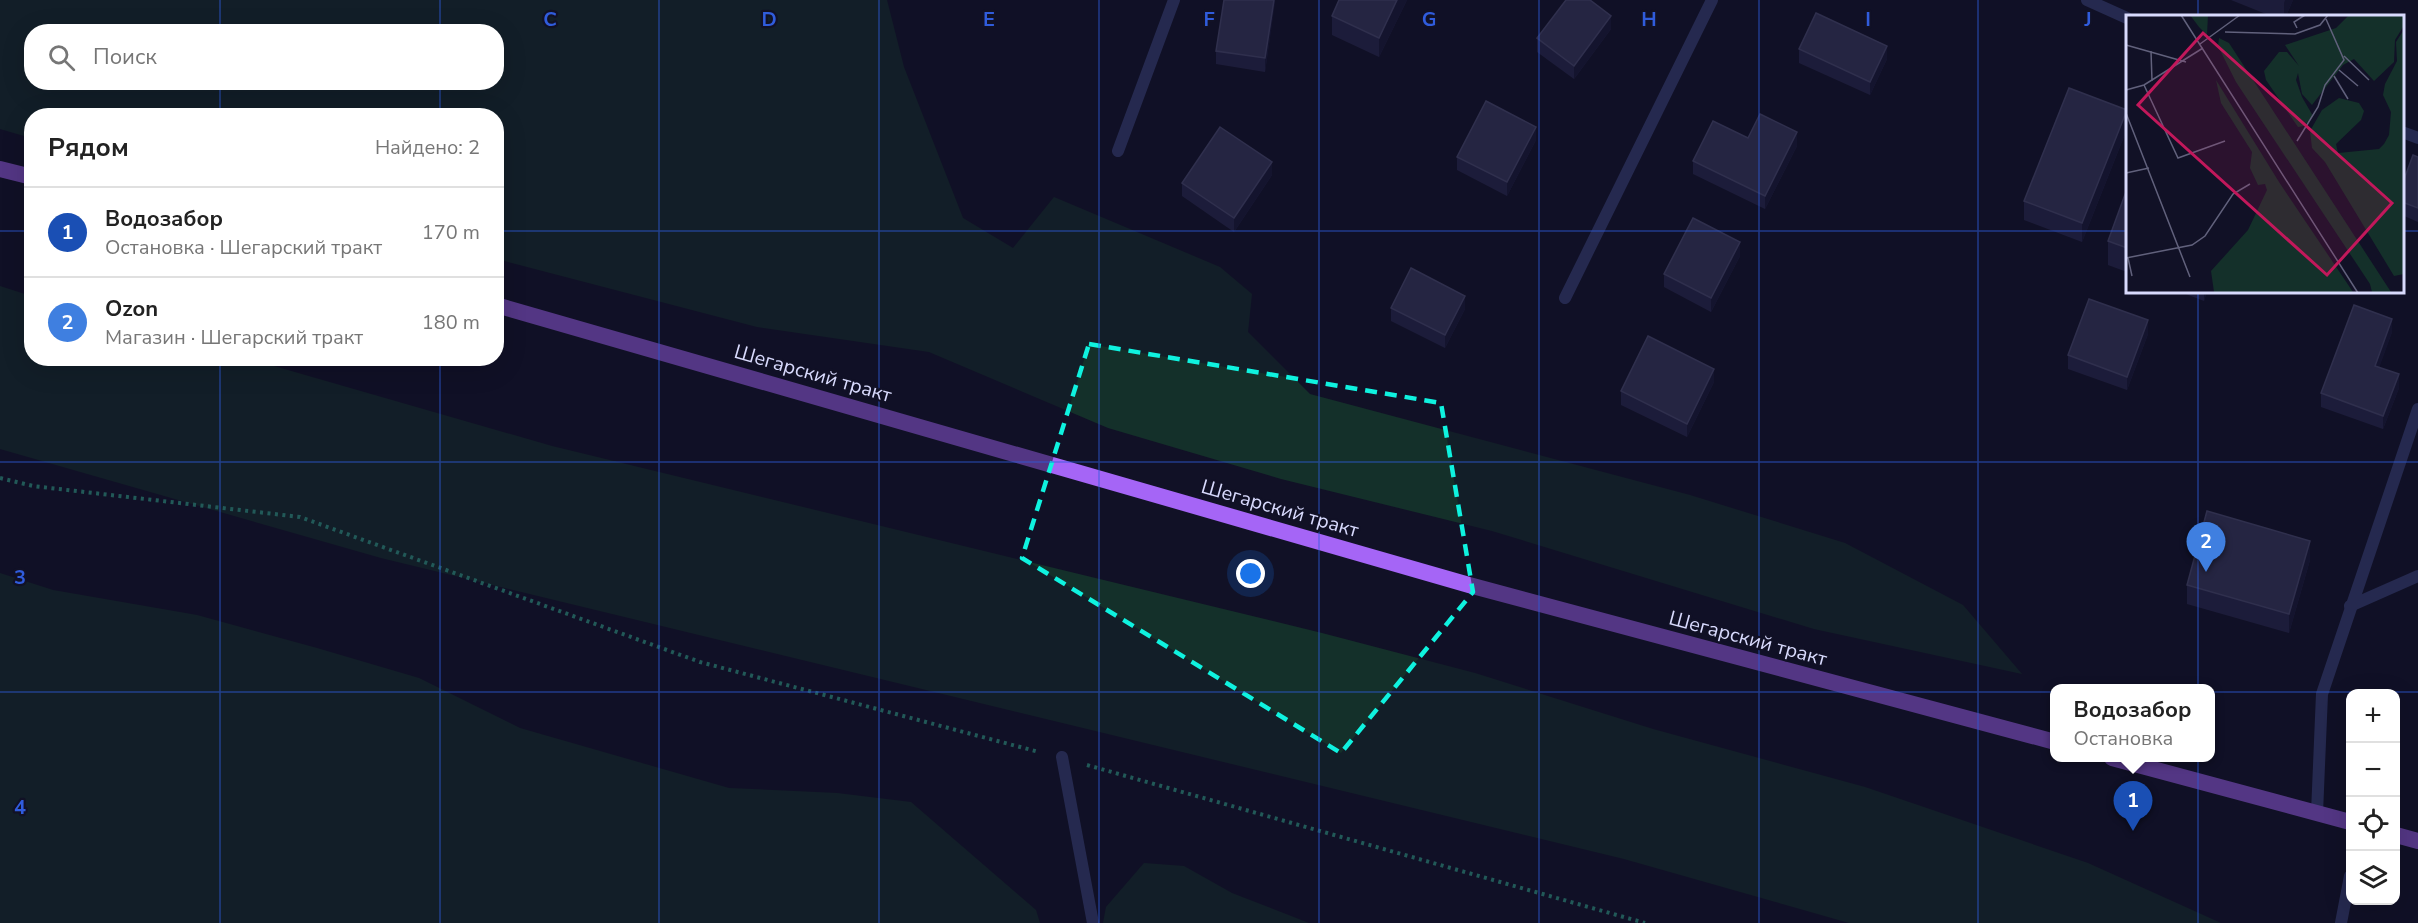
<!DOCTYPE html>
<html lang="ru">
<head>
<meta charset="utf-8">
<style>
	body { margin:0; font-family:"Nunito Sans",sans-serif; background:#f6f6f6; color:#222 }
	.controls { position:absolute; right:18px; bottom:18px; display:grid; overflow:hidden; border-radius:12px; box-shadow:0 6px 24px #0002 }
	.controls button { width:54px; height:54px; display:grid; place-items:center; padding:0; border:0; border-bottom:2px solid #e0e0e0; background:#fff; color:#222; font:30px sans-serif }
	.you { position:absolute; left:1251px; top:574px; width:21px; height:21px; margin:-15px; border:4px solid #fff; border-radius:50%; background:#1a73e8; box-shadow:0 0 0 9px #1a73e833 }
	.badge { display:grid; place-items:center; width:39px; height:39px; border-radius:50%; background:#0b8043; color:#fff; font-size:20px; font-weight:700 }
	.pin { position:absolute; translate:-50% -50px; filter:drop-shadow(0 2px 3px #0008) }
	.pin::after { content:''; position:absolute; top:32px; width:21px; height:18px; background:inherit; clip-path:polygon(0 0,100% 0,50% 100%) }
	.popup { position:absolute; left:2050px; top:684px; width:165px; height:78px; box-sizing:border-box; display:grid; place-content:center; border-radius:12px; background:#fff; filter:drop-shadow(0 2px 4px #0005); font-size:20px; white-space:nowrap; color:#767676 }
	.popup b { font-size:22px; color:#222 }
	.popup::after { content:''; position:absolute; left:50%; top:100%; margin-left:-12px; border:12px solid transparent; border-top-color:#fff }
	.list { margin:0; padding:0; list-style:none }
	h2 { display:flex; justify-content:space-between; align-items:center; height:78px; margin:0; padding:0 24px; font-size:26px }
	h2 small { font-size:20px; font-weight:400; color:#767676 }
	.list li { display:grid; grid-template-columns:39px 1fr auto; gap:18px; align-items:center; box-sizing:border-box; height:90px; padding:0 24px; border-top:2px solid #e0e0e0 }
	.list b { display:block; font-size:22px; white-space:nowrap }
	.list p { margin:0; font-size:20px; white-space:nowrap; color:#767676 }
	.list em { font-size:20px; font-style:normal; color:#767676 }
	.icon { flex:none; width:33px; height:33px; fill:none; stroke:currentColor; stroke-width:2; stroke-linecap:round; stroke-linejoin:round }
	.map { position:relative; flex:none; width:2418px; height:923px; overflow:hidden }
	.search { position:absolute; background:#fff; box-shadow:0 6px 24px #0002; left:24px; top:24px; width:480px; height:66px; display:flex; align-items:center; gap:15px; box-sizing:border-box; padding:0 21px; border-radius:24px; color:#767676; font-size:22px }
	.panel { position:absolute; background:#fff; box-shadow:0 6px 24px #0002; left:24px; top:108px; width:480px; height:258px; border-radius:24px }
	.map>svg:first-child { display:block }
	.green { fill:#14302a; fill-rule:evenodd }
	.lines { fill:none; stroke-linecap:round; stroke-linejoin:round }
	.path { stroke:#37b294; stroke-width:4; stroke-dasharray:3 4.5; stroke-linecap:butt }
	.minor { stroke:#3f4882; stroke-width:12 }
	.primary { stroke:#a565f6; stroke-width:16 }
	.wall { fill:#2c2b53 }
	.shaded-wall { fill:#191939 }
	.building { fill:#3e3e65; stroke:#56567d; stroke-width:1.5 }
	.marked { fill:none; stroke:#0ff2df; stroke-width:4.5; stroke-dasharray:12 8; stroke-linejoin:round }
	.grid { fill:none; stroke:#305cdc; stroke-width:1.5; stroke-opacity:0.55 }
	.labels { text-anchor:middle; stroke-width:4.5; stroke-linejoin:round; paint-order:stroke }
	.street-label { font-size:20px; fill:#d8dafd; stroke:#111126 }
	.inset-road { fill:none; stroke:#61617c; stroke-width:1.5 }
	.view { fill:#c2185b; fill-opacity:0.15; stroke:#c2185b; stroke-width:3 }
	.inset-edge { fill:none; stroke:#d8dafd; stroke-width:3 }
	.grid-label { font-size:20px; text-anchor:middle; font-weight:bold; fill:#305cdc; stroke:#111126; stroke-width:4.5; stroke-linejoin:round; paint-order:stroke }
</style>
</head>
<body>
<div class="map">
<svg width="2418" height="923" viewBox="0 0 2418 923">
	<rect width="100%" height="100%" fill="#111126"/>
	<g class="green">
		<path d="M0,0H887L904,67L963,218L1013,248L1054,197L1220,267L1252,294L1248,332L1310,394L1690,495L1845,543L1963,605L2022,674L1814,629L1492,531L1281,479L1108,428L929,352L757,327L497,259L496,116H32L31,138L0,129ZM32,32H496V82H32Z"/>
		<path d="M0,286L31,296L32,358L250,359L552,446L1322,633L1475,673L1653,729L1865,787L2088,863L2221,923H1849L1624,859L381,558L0,449Z"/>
		<path d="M0,573L53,590L197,615L317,648L419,678L520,728L729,788L837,793L911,802L1036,910L1040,923H0Z"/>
		<path d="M1144,863L1184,866L1232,893L1309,923H1103L1106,907Z"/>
	</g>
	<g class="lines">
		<g class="path">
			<path d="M0,478L33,486L300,517L700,662L1039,752"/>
			<path d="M1087,765L1645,923"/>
		</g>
		<g class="minor">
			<path d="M2087,0L2127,18"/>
			<path d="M2402,132L2418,138"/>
			<path d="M1118,151L1174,0"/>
			<path d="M1565,298L1712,0"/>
			<path d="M2350,606L2418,576"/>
			<path d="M1062,757L1093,923"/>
			<path d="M2317,813L2322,694L2418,409"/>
			<path d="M2341,923L2350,876"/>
		</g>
		<g class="primary">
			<path d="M0,169L32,177"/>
			<path d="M496,305L1469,585L2055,742"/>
			<path d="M2112,758L2350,822"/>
			<path d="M2396,835L2418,841"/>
		</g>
	</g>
	<g class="wall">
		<path d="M1275,0L1265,72L1216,64V51Z"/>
		<path d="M1407,0L1379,57L1332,35V16Z"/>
		<path d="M2231,0H2293L2286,16H2271Z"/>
		<path d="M1611,29L1574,79L1537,52V38Z"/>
		<path d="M1799,49L1887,59L1870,95L1799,63Z"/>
		<path d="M2127,129L2082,242L2024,220V201Z"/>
		<path d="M1748,138L1797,146L1765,209L1693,174V161Z"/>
		<path d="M1536,140L1507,196L1457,170V157Z"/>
		<path d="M2418,157V222L2402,215V185Z"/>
		<path d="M1272,175L1234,232L1182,196V183Z"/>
		<path d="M2127,189V272L2108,265V241Z"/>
		<path d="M1740,256L1711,312L1664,287V274Z"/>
		<path d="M2178,291H2207L2204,301Z"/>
		<path d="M1391,308L1465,309L1445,348L1391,321Z"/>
		<path d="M2392,332L2379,367L2399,388L2383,429L2321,407V393Z"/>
		<path d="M2148,334L2127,390L2068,369V355Z"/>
		<path d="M1714,382L1687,437L1621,405V391Z"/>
		<path d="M2310,560L2289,633L2187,604V585Z"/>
	</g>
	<g class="shaded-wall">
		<path d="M1274,0H1275V3L1265,72V58Z"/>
		<path d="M1397,0H1407L1379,57V38Z"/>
		<path d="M2285,0H2293L2286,16H2284V3Z"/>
		<path d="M1611,16V29L1574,79V66Z"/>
		<path d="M1887,46V59L1870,95V82Z"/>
		<path d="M2127,110V129L2082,242V223Z"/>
		<path d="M1536,127V140L1507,196V182Z"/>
		<path d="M1797,132V146L1765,209V196Z"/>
		<path d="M1272,162V175L1234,232V218Z"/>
		<path d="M1740,242V256L1711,312V298Z"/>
		<path d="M2204,291H2207L2204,301Z"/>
		<path d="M1465,296V309L1445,348V335Z"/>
		<path d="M2392,319V332L2375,379V366Z"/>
		<path d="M2148,320V334L2127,390V377Z"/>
		<path d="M1714,369V382L1687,437V424Z"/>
		<path d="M2399,374V388L2383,429V416Z"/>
		<path d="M2310,541V560L2289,633V614Z"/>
	</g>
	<g class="building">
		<path d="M1224,0H1274L1265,58L1216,51Z"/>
		<path d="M1339,0H1397L1379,38L1332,16Z"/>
		<path d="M1566,0H1590L1611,16L1574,66L1537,38Z"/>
		<path d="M1816,13L1887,46L1870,82L1799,49Z"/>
		<path d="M2069,88L2127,110L2082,223L2024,201Z"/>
		<path d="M1486,101L1536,127L1507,182L1457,157Z"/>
		<path d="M1760,114L1797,132L1765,196L1693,161L1713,121L1748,138Z"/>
		<path d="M1220,127L1272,162L1234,218L1182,183Z"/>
		<path d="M2413,155L2418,157V208L2402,202V185Z"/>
		<path d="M2127,189V248L2108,241Z"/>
		<path d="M1693,218L1740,242L1711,298L1664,274Z"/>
		<path d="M1411,268L1465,296L1445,335L1391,308Z"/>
		<path d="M2089,299L2148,320L2127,377L2068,355Z"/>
		<path d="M2354,305L2392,319L2375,366L2399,374L2383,416L2321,393Z"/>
		<path d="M1648,336L1714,369L1687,424L1621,391Z"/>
		<path d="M2207,511L2310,541L2289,614L2187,585Z"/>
	</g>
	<path d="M0 0H2418V923H0ZM1089,344L1441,403L1473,592L1341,753L1022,558Z" fill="#111126" fill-opacity=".55" fill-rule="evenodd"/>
	<path class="marked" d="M1089,344L1441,403L1473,592L1341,753L1022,558Z"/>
	<path class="grid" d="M220,0V32M440,0V32M659,0V923M879,0V923M1099,0V923M1319,0V923M1539,0V923M1759,0V923M1978,0V923M2198,0V16M220,82V116M440,82V116M0,231H32M496,231H2127M2402,231H2418M2198,291V923M220,358V923M440,358V923M0,462H2418M0,692H2418"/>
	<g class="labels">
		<g class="street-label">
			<text transform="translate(813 373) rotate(16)" y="7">Шегарский тракт</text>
			<text transform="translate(1280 508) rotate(16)" y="7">Шегарский тракт</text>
			<text transform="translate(1748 638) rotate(15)" y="7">Шегарский тракт</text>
		</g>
	</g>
	<g transform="translate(2126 15)">
		<rect width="278" height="278" fill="#111126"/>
		<path d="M64,0H82L81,20L73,12ZM223,0H277V12L269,25L268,47L248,66L228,44L217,50L186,90L176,79L172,58L170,65L176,82L187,101L178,111L172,112L140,65L138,56L153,37H161L173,51L159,30L210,13ZM277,16L278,259L268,261L199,147L186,133L184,116L196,95L213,83L233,88L238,96L235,105L210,129L212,138L253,134L258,129L263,120L265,97L257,80L259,69L271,46L270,27ZM93,23L103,28L265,277H246L244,269L110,67L92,31ZM90,65L153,167L227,277H88L85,256L122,215L141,175L139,169L132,170L124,153L126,137L95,88Z" fill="#14302a"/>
		<path class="inset-road" d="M55,0L232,278M171,13L168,7L179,0M99,17L169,19L194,10L202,0M74,29L114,0M0,30L60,47M25,36L26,66M218,41L243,65M213,55L232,71M208,61L222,84M18,70L52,143L99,126M0,75L18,70L77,33M0,98L64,262M171,126L192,92L199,70L218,45L200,4M0,158L23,153M0,243L66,230L79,221L107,179L124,169M2,243L6,261"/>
		<path class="view" d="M77,18L266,188L201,260L12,90Z"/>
		<rect width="278" height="278" class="inset-edge"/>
	</g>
	<g class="grid-label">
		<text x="550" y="26">C</text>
		<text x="769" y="26">D</text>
		<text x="989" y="26">E</text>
		<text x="1209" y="26">F</text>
		<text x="1429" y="26">G</text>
		<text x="1649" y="26">H</text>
		<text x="1868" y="26">I</text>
		<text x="2088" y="26">J</text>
		<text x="20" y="584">3</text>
		<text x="20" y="814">4</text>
	</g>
</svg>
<div class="controls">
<button>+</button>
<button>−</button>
<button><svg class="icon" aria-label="locate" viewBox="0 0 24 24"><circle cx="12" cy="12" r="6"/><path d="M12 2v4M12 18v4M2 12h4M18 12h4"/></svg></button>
<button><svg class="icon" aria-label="layers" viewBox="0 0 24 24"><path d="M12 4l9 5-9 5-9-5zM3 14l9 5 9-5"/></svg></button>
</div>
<div class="you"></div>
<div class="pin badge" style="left:2133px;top:831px;background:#1a4fb4">1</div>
<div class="popup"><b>Водозабор</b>Остановка</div>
<div class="pin badge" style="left:2206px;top:572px;background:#3f7fe0">2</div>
<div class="search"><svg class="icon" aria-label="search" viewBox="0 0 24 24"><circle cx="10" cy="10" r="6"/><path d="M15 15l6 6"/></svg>Поиск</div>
<section class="panel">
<h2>Рядом<small>Найдено: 2</small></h2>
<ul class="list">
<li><span class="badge" style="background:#1a4fb4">1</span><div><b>Водозабор</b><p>Остановка · Шегарский тракт</p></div><em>170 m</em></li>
<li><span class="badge" style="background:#3f7fe0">2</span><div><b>Ozon</b><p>Магазин · Шегарский тракт</p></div><em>180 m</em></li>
</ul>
</section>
</div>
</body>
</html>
